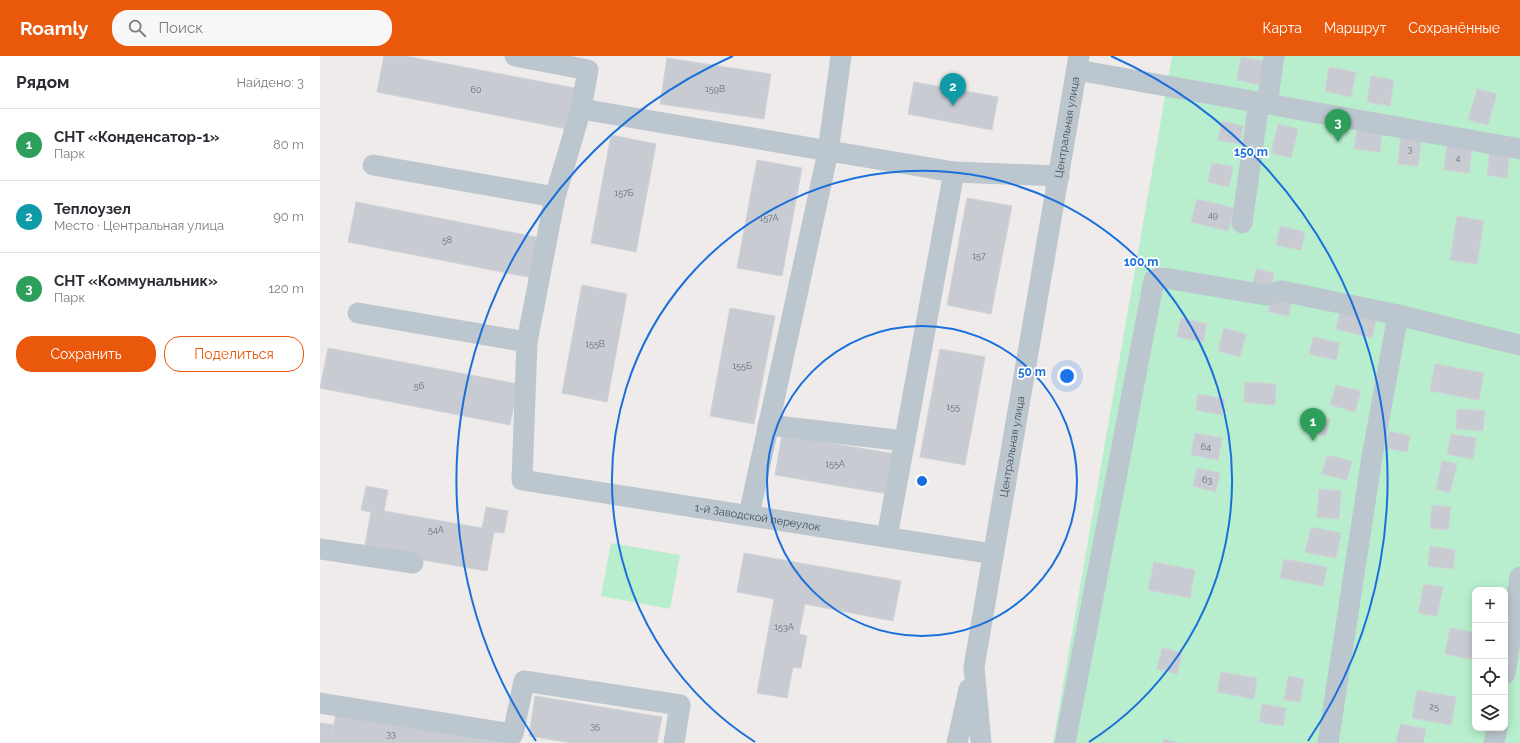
<!DOCTYPE html>
<html lang="ru">
<head>
<meta charset="utf-8">
<style>
	body { margin:0; font-family:Raleway,sans-serif; background:#f7f7f7; color:#2b2b33 }
	.controls { position:absolute; right:12px; bottom:12px; display:grid; overflow:hidden; border-radius:8px; box-shadow:0 2px 10px #0003 }
	.controls button { width:36px; height:36px; display:grid; place-items:center; padding:0; border:0; border-bottom:1px solid #e1e1e2; background:#fff; color:#2b2b33; font:20px sans-serif }
	.you { position:absolute; left:747px; top:320px; width:14px; height:14px; margin:-10px; border:3px solid #fff; border-radius:50%; background:#1a73e8; box-shadow:0 0 0 6px #1a73e833 }
	.badge { display:grid; place-items:center; width:26px; height:26px; border-radius:50%; background:#ea580c; color:#fff; font-size:13px; font-weight:700 }
	.pin { position:absolute; translate:-50% -33px; filter:drop-shadow(0 1px 2px #0008) }
	.pin::after { content:''; position:absolute; top:21px; width:14px; height:12px; background:inherit; clip-path:polygon(0 0,100% 0,50% 100%) }
	.list { margin:0; padding:0; list-style:none }
	h2 { display:flex; justify-content:space-between; align-items:center; height:52px; margin:0; padding:0 16px; font-size:17px }
	h2 small { font-size:13px; font-weight:400; color:#7c7c81 }
	.list li { display:grid; grid-template-columns:26px 1fr auto; gap:12px; align-items:center; box-sizing:border-box; height:72px; padding:0 16px; border-top:1px solid #e1e1e2 }
	.list b { display:block; font-size:15px; white-space:nowrap }
	.list p { margin:0; font-size:13px; white-space:nowrap; color:#7c7c81 }
	.list em { font-size:13px; font-style:normal; color:#7c7c81 }
	.actions { display:flex; gap:8px; padding:12px 16px }
	.actions a { flex:1; padding:9px 0; border:1px solid #ea580c; border-radius:16px; text-align:center; font-size:14px; color:#ea580c }
	.actions .main { background:#ea580c; color:#fff }
	.icon { flex:none; width:22px; height:22px; fill:none; stroke:currentColor; stroke-width:2; stroke-linecap:round; stroke-linejoin:round }
	.map { position:relative; flex:none; width:1200px; height:687px; overflow:hidden }
	header { display:flex; align-items:center; gap:24px; box-sizing:border-box; height:56px; padding:0 20px; background:#ea580c; color:#fff }
	header strong { font-size:19px }
	nav { display:flex; gap:22px; margin-inline-start:auto; font-size:14px }
	.search { width:280px; height:36px; background:#f7f7f7; display:flex; align-items:center; gap:10px; box-sizing:border-box; padding:0 14px; border-radius:16px; color:#7c7c81; font-size:15px }
	main { display:flex }
	aside { flex:1; background:#fff }
	.map>svg:first-child { display:block }
	.green { fill:#b8eecd; fill-rule:evenodd }
	.building { fill:#c8cbd1; stroke:#cfd2d7 }
	.lines { fill:none; stroke-linecap:round; stroke-linejoin:round }
	.minor { stroke:#bcc6ce; stroke-width:21 }
	.ring { fill:none; stroke:#196fdb; stroke-width:2 }
	.labels { text-anchor:middle; stroke-width:3.5; stroke-linejoin:round; paint-order:stroke }
	.number-label { font-size:9px; fill:#656e77 }
	.street-label { font-size:11px; fill:#444f59; stroke:#fff }
	.centre { fill:#196fdb; stroke:#fff; stroke-width:2 }
	.ring-label { font-size:12px; text-anchor:middle; font-weight:bold; fill:#196fdb; stroke:#fff; stroke-width:3.5; stroke-linejoin:round; paint-order:stroke }
</style>
</head>
<body>
<header>
<strong>Roamly</strong>
<div class="search"><svg class="icon" aria-label="search" viewBox="0 0 24 24"><circle cx="10" cy="10" r="6"/><path d="M15 15l6 6"/></svg>Поиск</div>
<nav><a>Карта</a><a>Маршрут</a><a>Сохранённые</a></nav>
</header>
<main>
<aside>
<h2>Рядом<small>Найдено: 3</small></h2>
<ul class="list">
<li><span class="badge" style="background:#2e9e5b">1</span><div><b>СНТ «Конденсатор-1»</b><p>Парк</p></div><em>80 m</em></li>
<li><span class="badge" style="background:#0f9aa8">2</span><div><b>Теплоузел</b><p>Место · Центральная улица</p></div><em>90 m</em></li>
<li><span class="badge" style="background:#2e9e5b">3</span><div><b>СНТ «Коммунальник»</b><p>Парк</p></div><em>120 m</em></li>
</ul>
<div class="actions"><a class="main">Сохранить</a><a>Поделиться</a></div>
</aside>
<div class="map">
<svg width="1200" height="687" viewBox="0 0 1200 687">
	<rect width="100%" height="100%" fill="#efebeb"/>
	<g class="green">
		<path d="M852,0H1200V687H733ZM1155,534H1185V672H1155Z"/>
		<path d="M291,487L360,499L350,553L281,540Z"/>
	</g>
	<g class="building">
		<path d="M64,0H85L255,32L247,73L57,36Z"/>
		<path d="M921,1L950,6L945,30L917,24Z"/>
		<path d="M347,2L451,18L444,63L340,48Z"/>
		<path d="M1009,11L1036,16L1031,41L1005,35Z"/>
		<path d="M1051,20L1074,24L1070,50L1047,46Z"/>
		<path d="M594,26L678,41L672,74L588,58Z"/>
		<path d="M1157,33L1177,38L1168,69L1148,64Z"/>
		<path d="M902,65L923,70L920,88L898,84Z"/>
		<path d="M1038,66L1063,69L1060,96L1034,93Z"/>
		<path d="M958,68L978,73L971,102L951,97Z"/>
		<path d="M1081,76L1102,79L1098,110L1078,108Z"/>
		<path d="M291,79L336,88L316,196L271,187Z"/>
		<path d="M1127,88L1152,91L1149,117L1124,114Z"/>
		<path d="M1170,93L1190,95L1187,122L1167,119Z"/>
		<path d="M437,104L482,112L462,220L417,212Z"/>
		<path d="M892,107L913,111L909,131L888,126Z"/>
		<path d="M647,142L692,150L671,258L627,249Z"/>
		<path d="M877,143L914,152L908,175L871,166Z"/>
		<path d="M36,146L226,183L218,223L28,186Z"/>
		<path d="M1137,160L1164,165L1157,208L1130,204Z"/>
		<path d="M960,170L985,176L981,194L956,189Z"/>
		<path d="M936,213L954,217L951,235L932,232Z"/>
		<path d="M262,229L307,238L287,346L242,337Z"/>
		<path d="M951,243L971,246L969,260L948,256Z"/>
		<path d="M1021,251L1057,260L1052,282L1016,273Z"/>
		<path d="M410,252L455,260L434,368L390,360Z"/>
		<path d="M861,262L887,268L883,286L857,281Z"/>
		<path d="M904,272L926,278L920,301L898,295Z"/>
		<path d="M993,281L1020,287L1016,304L989,298Z"/>
		<path d="M8,292L198,328L190,369L0,332Z"/>
		<path d="M620,293L665,301L645,409L600,401Z"/>
		<path d="M1115,308L1164,317L1159,344L1110,335Z"/>
		<path d="M925,326L956,328L955,349L924,346Z"/>
		<path d="M1016,329L1041,335L1035,356L1010,349Z"/>
		<path d="M878,338L905,343L902,359L876,354Z"/>
		<path d="M1137,353L1165,355L1163,375L1136,373Z"/>
		<path d="M989,358L1010,363L1006,380L985,375Z"/>
		<path d="M1069,375L1090,380L1087,396L1066,392Z"/>
		<path d="M875,377L902,382L898,404L871,399Z"/>
		<path d="M1131,378L1156,382L1153,403L1127,398Z"/>
		<path d="M462,379L575,398L568,438L455,419Z"/>
		<path d="M1007,399L1032,405L1027,424L1002,418Z"/>
		<path d="M1122,405L1137,408L1130,437L1116,433Z"/>
		<path d="M877,412L900,417L896,436L873,430Z"/>
		<path d="M46,430L68,434L64,455L162,472L166,451L188,455L184,477L174,476L167,515L44,494L51,456L41,454Z"/>
		<path d="M999,433L1021,435L1019,463L997,461Z"/>
		<path d="M1112,449L1131,451L1128,474L1110,472Z"/>
		<path d="M991,471L1021,477L1016,502L985,496Z"/>
		<path d="M1110,490L1135,494L1133,513L1108,510Z"/>
		<path d="M424,497L581,525L573,565L485,548L479,578L487,580L481,612L473,611L467,642L437,637L454,543L417,536Z"/>
		<path d="M964,503L1007,511L1003,530L960,522Z"/>
		<path d="M834,506L875,514L870,542L828,534Z"/>
		<path d="M1104,528L1123,531L1117,560L1098,557Z"/>
		<path d="M1130,572L1155,577V604L1125,598Z"/>
		<path d="M842,592L862,597L857,618L837,613Z"/>
		<path d="M901,616L937,622L934,643L897,636Z"/>
		<path d="M968,620L984,623L980,646L964,644Z"/>
		<path d="M1097,634L1136,641L1131,669L1092,662Z"/>
		<path d="M215,640L342,661L337,687H252L209,680Z"/>
		<path d="M942,648L966,652L963,670L939,666Z"/>
		<path d="M16,658L181,687H10Z"/>
		<path d="M0,667L14,669L10,687H0Z"/>
		<path d="M1080,668L1106,673L1103,687H1076Z"/>
		<path d="M844,683L858,687H843Z"/>
	</g>
	<g class="lines">
		<g class="minor">
			<path id="s1" d="M195,0L268,14L261,53L235,141L207,286L202,424L673,498"/>
			<path d="M757,14L1200,93"/>
			<path d="M947,48L954,0"/>
			<path d="M261,53L634,116L739,120"/>
			<path d="M53,109L235,141"/>
			<path d="M922,167L939,46"/>
			<path d="M38,257L207,286"/>
			<path d="M448,369L585,385"/>
			<path d="M429,459L508,96L521,0"/>
			<path d="M567,481L634,116"/>
			<path d="M0,493L93,507"/>
			<path d="M1185,618L1200,521"/>
			<path d="M0,647L193,678L204,625L360,649L354,687"/>
			<path d="M637,687L649,633"/>
			<path id="s2" d="M661,687L654,611L759,0"/>
			<path d="M745,687L834,224L839,222L851,223L946,239L962,235L1078,259L1200,289"/>
			<path d="M1008,687L1052,401L1078,259"/>
			<path d="M1174,687L1177,672"/>
		</g>
	</g>
	<g class="ring">
		<circle cx="602" cy="425" r="155"/>
		<path d="M435 686A310 310 0 1 1 769 686"/>
		<path d="M216 685A465 465 0 0 1 413 0M791 0A465 465 0 0 1 988 685"/>
	</g>
	<g class="labels">
		<g class="number-label">
			<text x="395" y="36">159В</text>
			<text x="156" y="37">60</text>
			<text x="1090" y="96">3</text>
			<text x="1138" y="105">4</text>
			<text x="304" y="140">157Б</text>
			<text x="893" y="162">49</text>
			<text x="449" y="165">157А</text>
			<text x="127" y="187">58</text>
			<text x="659" y="203">157</text>
			<text x="275" y="291">155В</text>
			<text x="422" y="313">155Б</text>
			<text x="99" y="333">56</text>
			<text x="633" y="354">155</text>
			<text x="886" y="394">64</text>
			<text x="515" y="411">155А</text>
			<text x="887" y="427">63</text>
			<text x="116" y="477">54А</text>
			<text x="464" y="574">153А</text>
			<text x="1114" y="654">25</text>
			<text x="275" y="673">35</text>
			<text x="71" y="681">33</text>
		</g>
		<g class="street-label">
			<text dy="4" stroke="none"><textPath href="#s2" startOffset="624">Центральная улица</textPath></text>
			<text dy="4" stroke="none"><textPath href="#s2" startOffset="300">Центральная улица</textPath></text>
			<text dy="4" stroke="none"><textPath href="#s1" startOffset="730">1-й Заводской переулок</textPath></text>
		</g>
	</g>
	<circle cx="602" cy="425" r="6" class="centre"/>
	<g class="ring-label">
		<text x="931" y="100">150 m</text>
		<text x="821" y="210">100 m</text>
		<text x="712" y="320">50 m</text>
	</g>
</svg>
<div class="controls">
<button>+</button>
<button>−</button>
<button><svg class="icon" aria-label="locate" viewBox="0 0 24 24"><circle cx="12" cy="12" r="6"/><path d="M12 2v4M12 18v4M2 12h4M18 12h4"/></svg></button>
<button><svg class="icon" aria-label="layers" viewBox="0 0 24 24"><path d="M12 4l9 5-9 5-9-5zM3 14l9 5 9-5"/></svg></button>
</div>
<div class="you"></div>
<div class="pin badge" style="left:993px;top:385px;background:#2e9e5b">1</div>
<div class="pin badge" style="left:633px;top:50px;background:#0f9aa8">2</div>
<div class="pin badge" style="left:1018px;top:86px;background:#2e9e5b">3</div>
</div>
</main>
</body>
</html>
